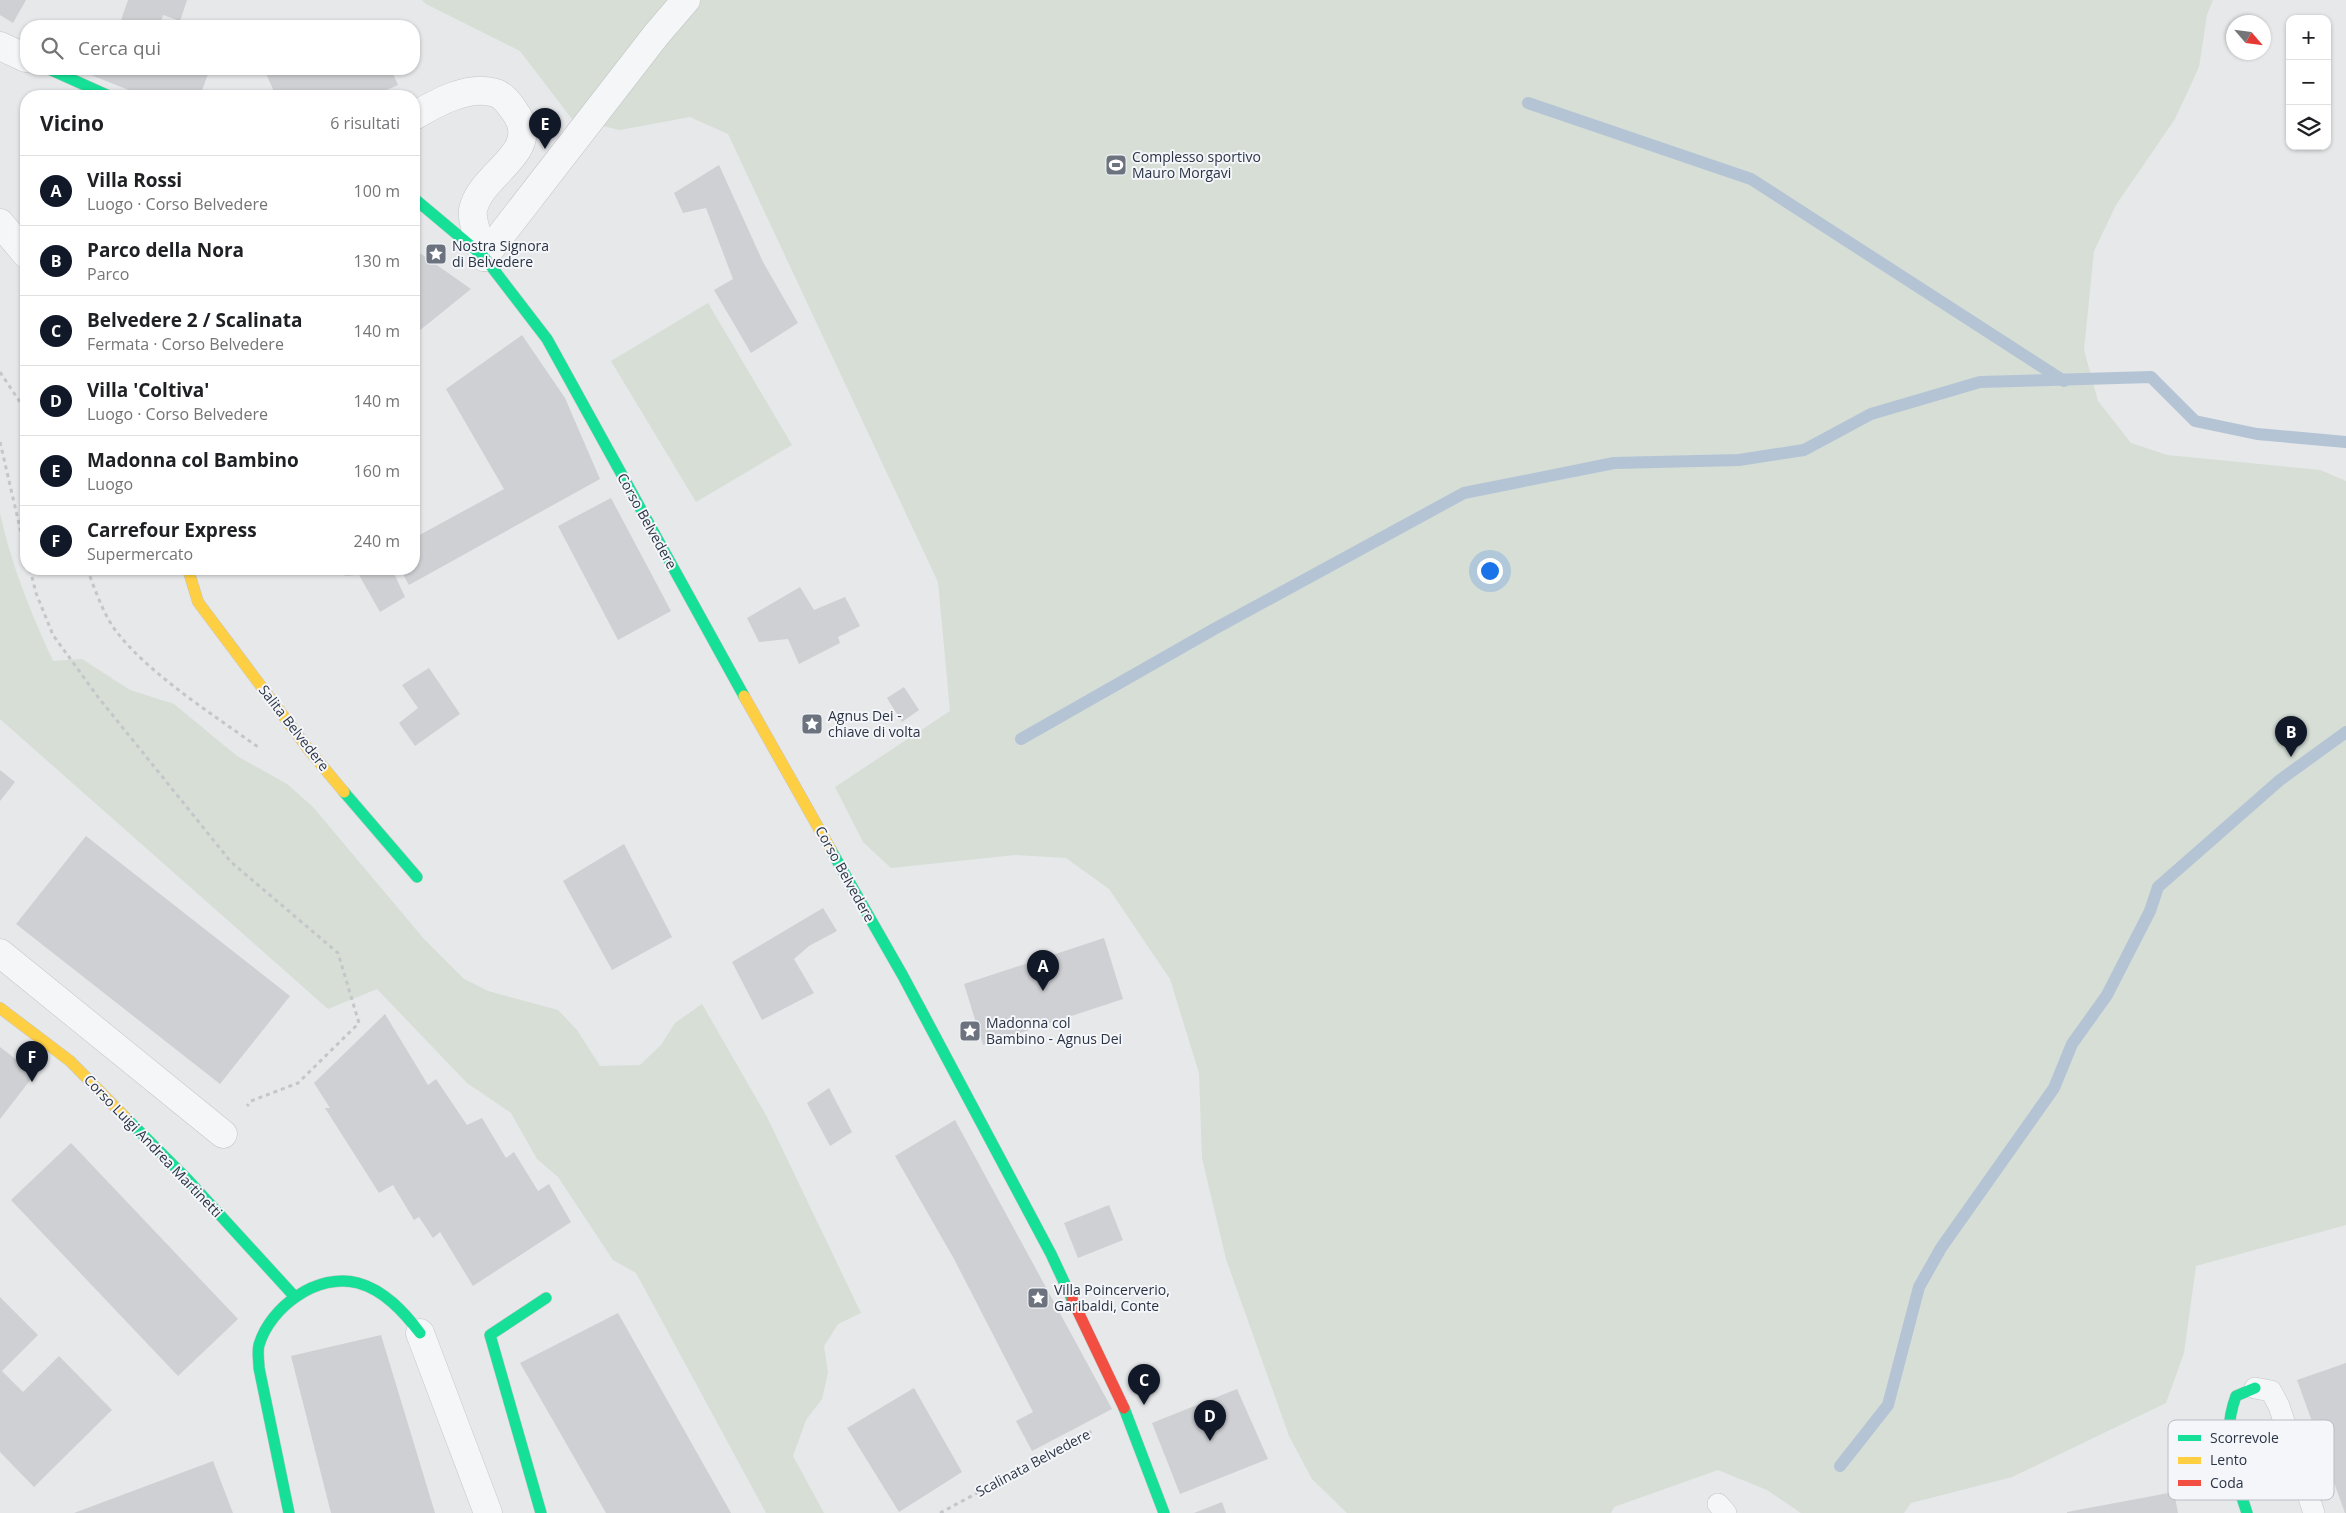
<!DOCTYPE html>
<html lang="it">
<head>
<meta charset="utf-8">
<style>
	body { margin:0; font-family:"Open Sans",sans-serif; background:#f2f2f2; color:#202124 }
	.controls { position:absolute; right:15px; top:15px; display:grid; overflow:hidden; border-radius:10px; box-shadow:0 1px 4px #0004 }
	.controls button { width:45px; height:45px; display:grid; place-items:center; padding:0; border:0; border-bottom:1px solid #e0e0e0; background:#fff; color:#202124; font:25px sans-serif }
	.compass { position:absolute; left:2226px; top:15px; width:45px; height:45px; border-radius:50%; background:#fff; box-shadow:0 1px 4px #0004; rotate:118deg }
	.you { position:absolute; left:1489px; top:570px; width:18px; height:18px; margin:-12px; border:4px solid #fff; border-radius:50%; background:#1a73e8; box-shadow:0 0 0 8px #1a73e833 }
	.badge { display:grid; place-items:center; width:32px; height:32px; border-radius:50%; background:#111827; color:#fff; font-size:16px; font-weight:700 }
	.pin { position:absolute; translate:-50% -41px; filter:drop-shadow(0 1px 2px #0008) }
	.pin::after { content:''; position:absolute; top:26px; width:18px; height:15px; background:inherit; clip-path:polygon(0 0,100% 0,50% 100%) }
	.list { margin:0; padding:0; list-style:none }
	h2 { display:flex; justify-content:space-between; align-items:center; height:65px; margin:0; padding:0 20px; font-size:21px }
	h2 small { font-size:16px; font-weight:400; color:#757577 }
	.list li { display:grid; grid-template-columns:32px 1fr auto; gap:15px; align-items:center; box-sizing:border-box; height:70px; padding:0 20px; border-top:1px solid #e0e0e0 }
	.list b { display:block; font-size:19px; white-space:nowrap }
	.list p { margin:0; font-size:16px; white-space:nowrap; color:#757577 }
	.list em { font-size:16px; font-style:normal; color:#757577 }
	.icon { flex:none; width:28px; height:28px; fill:none; stroke:currentColor; stroke-width:2; stroke-linecap:round; stroke-linejoin:round }
	.map { position:relative; flex:none; width:2346px; height:1513px; overflow:hidden }
	.search { position:absolute; background:#fff; box-shadow:0 1px 4px #0004; left:20px; top:20px; width:400px; height:55px; display:flex; align-items:center; gap:12px; box-sizing:border-box; padding:0 18px; border-radius:20px; color:#757577; font-size:19px }
	.panel { position:absolute; background:#fff; box-shadow:0 1px 4px #0004; left:20px; top:90px; width:400px; height:485px; border-radius:20px }
	.map>svg:first-child { display:block }
	.green { fill:#d6ded6 }
	.lines { fill:none; stroke-linecap:round; stroke-linejoin:round }
	.stream { stroke:#b4c4d5; stroke-width:12 }
	.building { fill:#ced0d3 }
	.lane-casing { stroke:#c4c6c8; stroke-width:22 }
	.street-casing { stroke:#c4c6c8; stroke-width:29 }
	.fast-casing { stroke:#c4c6c8; stroke-width:12 }
	.slow-casing { stroke:#c4c6c8; stroke-width:12 }
	.jam-casing { stroke:#c4c6c8; stroke-width:12 }
	.path { stroke:#c5c6ca; stroke-width:3; stroke-dasharray:4 4; stroke-linecap:butt }
	.lane { stroke:#f5f6f7; stroke-width:21 }
	.street { stroke:#f5f6f7; stroke-width:28 }
	.fast { stroke:#16e098; stroke-width:11 }
	.slow { stroke:#ffcf43; stroke-width:11 }
	.jam { stroke:#f24e42; stroke-width:11 }
	.labels { text-anchor:middle; stroke-width:4; stroke-linejoin:round; paint-order:stroke }
	.poi-label { font-size:14px; fill:#2b3445; stroke:#f4f6f9; text-anchor:start }
	.street-label { font-size:14px; fill:#2b3445; stroke:#f4f6f9 }
	.key { fill:#f4f6f9; stroke:#b8bcc3; stroke-width:1 }
	.key-label { font-size:14px; fill:#2b3445 }
</style>
</head>
<body>
<div class="map">
<svg width="2346" height="1513" viewBox="0 0 2346 1513">
	<rect width="100%" height="100%" fill="#e6e8ea"/>
	<g class="green">
		<path d="M422,0H2213L2207,15L2199,67L2175,119L2116,205L2094,251L2084,350L2098,401L2131,443L2167,455L2320,470L2346,481V1225L2196,1266L2184,1353L2166,1403L2012,1477L1911,1503L1904,1513H1801L1767,1490L1718,1470L1614,1507L1611,1513H1347L1312,1479L1289,1436L1226,1259L1202,1158L1199,1073L1170,979L1109,889L1066,858L1015,855L891,868L863,842L835,787L950,711L938,582L728,134L690,117L620,130L572,119L520,51L426,4Z"/>
		<path d="M708,303L792,445L696,502L611,361Z"/>
		<path d="M0,513C11,565 31,613 53,661L82,659L130,690L174,704L237,756L287,784L313,807L424,939L464,979L488,991L558,1010L577,1030L600,1066L640,1065L661,1045L675,1023L702,1004L767,1117L861,1313L838,1324L824,1346L828,1373L822,1399L806,1420L793,1456L824,1513H766L636,1273L613,1260L558,1177L537,1159L511,1113L467,1083L377,989L328,1009L0,719Z"/>
	</g>
	<g class="lines">
		<g class="stream">
			<path d="M1528,103L1751,179L2064,381"/>
			<path d="M1021,739L1216,628L1464,493L1614,463L1739,460L1804,450L1871,414L1980,382L2151,377L2195,421L2257,434L2346,442"/>
			<path d="M1840,1466L1888,1405L1919,1287L1941,1248L2054,1088L2072,1044L2107,995L2150,911L2158,887L2280,780L2346,732"/>
		</g>
	</g>
	<g class="building">
		<path d="M0,0H26L13,23L0,15Z"/>
		<path d="M128,0H187L180,21L163,15L160,26H119Z"/>
		<path d="M93,69H193L208,74L200,96H144L91,75Z"/>
		<path d="M264,69H391L398,85L373,96H276Z"/>
		<path d="M719,165L763,262L798,323L751,353L714,290L733,279L706,208L683,213L674,193Z"/>
		<path d="M414,249L471,289L414,335Z"/>
		<path d="M522,335L565,398L600,479L409,585L400,569H414V538L504,489L446,389Z"/>
		<path d="M611,498L671,611L618,640L558,526Z"/>
		<path d="M341,569H392L405,597L380,612L359,575L345,576Z"/>
		<path d="M800,587L814,610L845,597L860,626L838,637L840,643L799,664L788,639L759,642L747,618Z"/>
		<path d="M429,668L460,714L415,746L399,723L418,708L402,685Z"/>
		<path d="M904,687L919,710L902,722L887,698Z"/>
		<path d="M0,770L15,782L0,801Z"/>
		<path d="M86,836L290,996L220,1084L16,924Z"/>
		<path d="M624,844L672,937L612,970L563,881Z"/>
		<path d="M823,908L837,931L809,946L794,959L814,993L762,1020L732,962Z"/>
		<path d="M1104,938L1123,999L983,1045L964,984Z"/>
		<path d="M385,1014L428,1085L436,1079L467,1125L482,1118L506,1158L514,1152L538,1191L549,1184L571,1222L473,1286L440,1232L433,1238L419,1217L414,1220L393,1185L379,1193L325,1108H330L314,1083Z"/>
		<path d="M0,1047L35,1074L0,1119Z"/>
		<path d="M829,1088L852,1132L830,1146L807,1103Z"/>
		<path d="M955,1120L1112,1409L1032,1451L1016,1421L1033,1412L954,1259L895,1156Z"/>
		<path d="M71,1143L238,1319L178,1376L11,1200Z"/>
		<path d="M1109,1205L1123,1240L1078,1258L1064,1223Z"/>
		<path d="M0,1297L38,1335L2,1371L23,1392L59,1356L112,1410L34,1487L0,1452Z"/>
		<path d="M618,1313L731,1513H606L520,1363Z"/>
		<path d="M381,1335L435,1513H331L291,1356Z"/>
		<path d="M2346,1363V1513H2345L2297,1380Z"/>
		<path d="M914,1388L962,1472L899,1512L847,1428Z"/>
		<path d="M1237,1389L1268,1459L1180,1494L1152,1423Z"/>
		<path d="M213,1461L233,1513H74Z"/>
		<path d="M2174,1492L2178,1513H2067V1512Z"/>
		<path d="M1222,1502L1226,1513H1194Z"/>
	</g>
	<g class="lines">
		<g class="lane-casing">
			<g id="lane">
				<path d="M2255,1388L2271,1391L2279,1406L2314,1513"/>
				<path d="M1718,1504L1726,1513"/>
			</g>
		</g>
		<g class="street-casing">
			<g id="street">
				<path d="M0,46L26,58"/>
				<path d="M414,116C436,103 469,84 496,93C506,97 511,106 517,115C541,153 480,174 473,210C471,220 481,246 484,257"/>
				<path d="M0,223L26,254"/>
				<path d="M484,257L656,35L686,0"/>
				<path d="M0,953L223,1134"/>
				<path d="M420,1333L488,1513"/>
			</g>
		</g>
		<g class="fast-casing">
			<g id="fast">
				<path d="M49,69L109,96"/>
				<path d="M414,201L416,200L484,257L547,339L744,696"/>
				<path d="M344,792L417,877"/>
				<path d="M831,850L903,976L1051,1254L1072,1299"/>
				<path d="M127,1119L188,1180L295,1297"/>
				<path d="M1124,1408L1164,1513"/>
				<path d="M289,1513L259,1368C259,1361 257,1352 259,1345C270,1307 318,1272 358,1283C384,1290 404,1312 420,1333"/>
				<path d="M541,1513L490,1335L546,1298"/>
				<path d="M2247,1513C2234,1472 2220,1439 2236,1396L2255,1388"/>
			</g>
		</g>
		<g class="slow-casing">
			<g id="slow">
				<path d="M188,569L198,602L309,750L344,792"/>
				<path d="M744,696L831,850"/>
				<path d="M0,1008L70,1061L127,1119"/>
			</g>
		</g>
		<g class="jam-casing">
			<path id="jam" d="M1072,1299L1124,1408"/>
		</g>
		<g class="path">
			<path d="M0,372L26,411"/>
			<path d="M0,442L26,554"/>
			<path d="M30,569L36,593L53,635L98,697L231,862L338,953L359,1023L298,1083L251,1101L247,1106"/>
			<path d="M87,569C95,589 103,614 116,631C149,674 211,713 255,745L261,748"/>
			<path d="M940,1513L1094,1430"/>
		</g>
		<use href="#lane" class="lane"/>
		<use href="#street" class="street"/>
		<use href="#fast" class="fast"/>
		<use href="#slow" class="slow"/>
		<use href="#jam" class="jam"/>
	</g>
	<defs>
		<g id="stadium-square" transform="scale(1.125)"><rect x="-9" y="-9" width="18" height="18" rx="4" fill="#6c737f" stroke="#f4f6f9"/><path d="M0-5a6.5 5 0 1 0 0 10a6.5 5 0 1 0 0-10ZM-3.5-1.8h7v3.6h-7Z" fill="#fff"/></g>
		<g id="sight-square" transform="scale(1.125)"><rect x="-9" y="-9" width="18" height="18" rx="4" fill="#6c737f" stroke="#f4f6f9"/><path d="M0-6L1.8-2.2L6-1.7L2.9 1.2L3.7 5.4L0 3.3L-3.7 5.4L-2.9 1.2L-6-1.7L-1.8-2.2Z" fill="#fff"/></g>
	</defs>
	<g fill-rule="evenodd">
		<use href="#stadium-square" x="1116" y="165"/>
		<use href="#sight-square" x="436" y="254"/>
		<use href="#sight-square" x="812" y="724"/>
		<use href="#sight-square" x="970" y="1031"/>
		<use href="#sight-square" x="1038" y="1298"/>
	</g>
	<g class="labels">
		<g class="poi-label">
			<text x="1132" y="162">Complesso sportivo<tspan x="1132" dy="16">Mauro Morgavi</tspan></text>
			<text x="452" y="251">Nostra Signora<tspan x="452" dy="16">di Belvedere</tspan></text>
			<text x="828" y="721">Agnus Dei -<tspan x="828" dy="16">chiave di volta</tspan></text>
			<text x="986" y="1028">Madonna col<tspan x="986" dy="16">Bambino - Agnus Dei</tspan></text>
			<text x="1054" y="1295">Villa Poincerverio,<tspan x="1054" dy="16">Garibaldi, Conte</tspan></text>
		</g>
		<g class="street-label">
			<text transform="translate(647 521) rotate(61)" y="5">Corso Belvedere</text>
			<text transform="translate(294 728) rotate(52)" y="5">Salita Belvedere</text>
			<text transform="translate(845 874) rotate(61)" y="5">Corso Belvedere</text>
			<text transform="translate(153 1146) rotate(46)" y="5">Corso Luigi Andrea Martinetti</text>
			<text transform="translate(1033 1463) rotate(-28)" y="5">Scalinata Belvedere</text>
		</g>
	</g>
	<rect x="2168" y="1420" width="166" height="80" rx="8" class="key"/>
	<rect x="2178" y="1435" width="23" height="6" fill="#16e098"/>
	<rect x="2178" y="1457" width="23" height="7" fill="#ffcf43"/>
	<rect x="2178" y="1480" width="23" height="6" fill="#f24e42"/>
	<g class="key-label">
		<text x="2210" y="1443">Scorrevole</text>
		<text x="2210" y="1465">Lento</text>
		<text x="2210" y="1488">Coda</text>
	</g>
</svg>
<div class="controls">
<button>+</button>
<button>−</button>
<button><svg class="icon" aria-label="layers" viewBox="0 0 24 24"><path d="M12 4l9 5-9 5-9-5zM3 14l9 5 9-5"/></svg></button>
</div>
<svg class="compass" viewBox="-18 -18 36 36"><path d="M0-13l5 13h-10z" fill="#e53935"/><path d="M0 13l5-13h-10z" fill="#757577"/></svg>
<div class="you"></div>
<div class="pin badge" style="left:1043px;top:991px">A</div>
<div class="pin badge" style="left:2291px;top:757px">B</div>
<div class="pin badge" style="left:1144px;top:1405px">C</div>
<div class="pin badge" style="left:1210px;top:1441px">D</div>
<div class="pin badge" style="left:545px;top:149px">E</div>
<div class="pin badge" style="left:32px;top:1082px">F</div>
<div class="search"><svg class="icon" aria-label="search" viewBox="0 0 24 24"><circle cx="10" cy="10" r="6"/><path d="M15 15l6 6"/></svg>Cerca qui</div>
<section class="panel">
<h2>Vicino<small>6 risultati</small></h2>
<ul class="list">
<li><span class="badge">A</span><div><b>Villa Rossi</b><p>Luogo · Corso Belvedere</p></div><em>100 m</em></li>
<li><span class="badge">B</span><div><b>Parco della Nora</b><p>Parco</p></div><em>130 m</em></li>
<li><span class="badge">C</span><div><b>Belvedere 2 / Scalinata</b><p>Fermata · Corso Belvedere</p></div><em>140 m</em></li>
<li><span class="badge">D</span><div><b>Villa 'Coltiva'</b><p>Luogo · Corso Belvedere</p></div><em>140 m</em></li>
<li><span class="badge">E</span><div><b>Madonna col Bambino</b><p>Luogo</p></div><em>160 m</em></li>
<li><span class="badge">F</span><div><b>Carrefour Express</b><p>Supermercato</p></div><em>240 m</em></li>
</ul>
</section>
</div>
</body>
</html>
